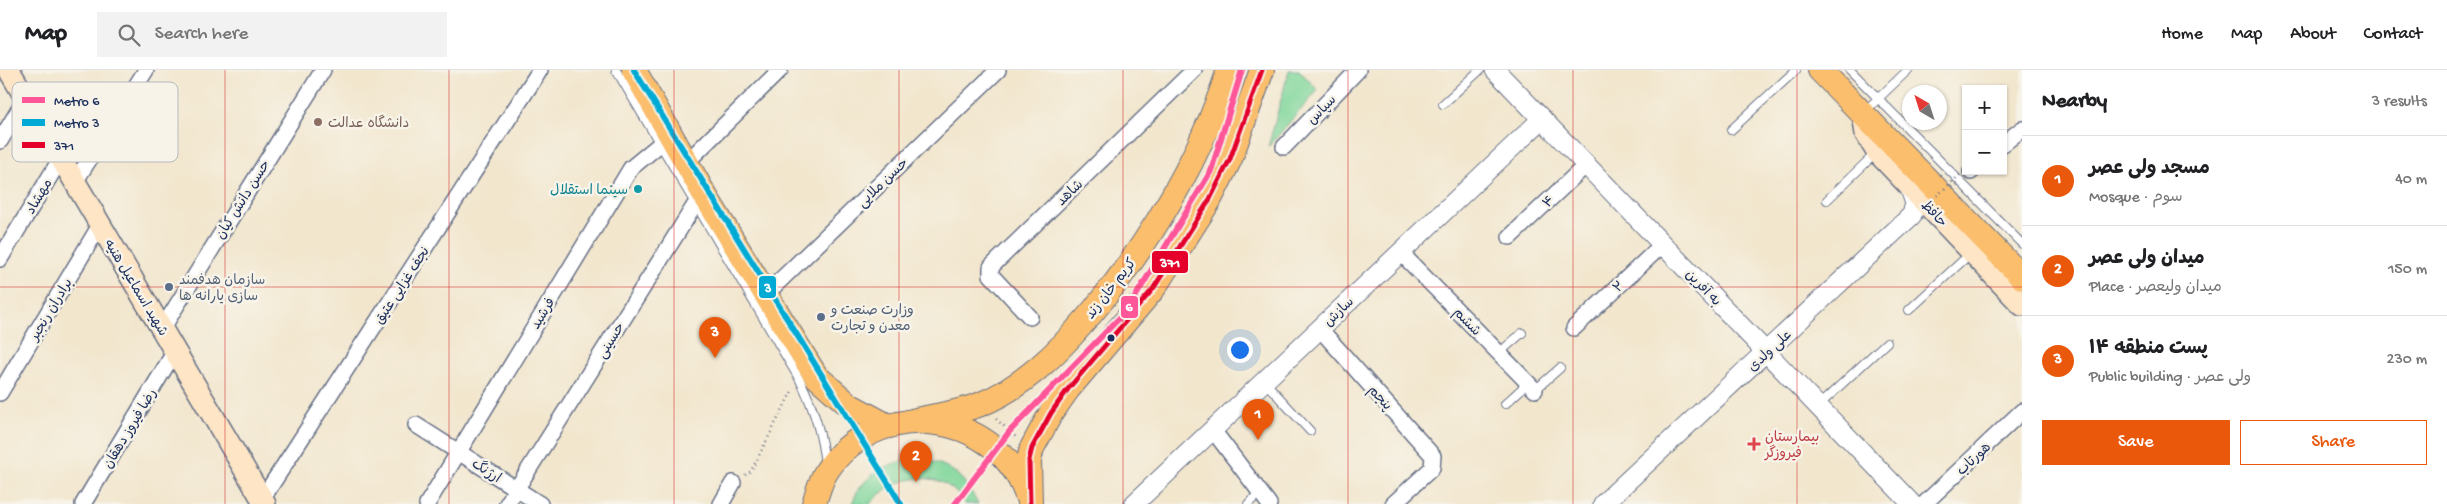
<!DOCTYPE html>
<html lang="en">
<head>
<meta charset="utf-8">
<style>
	body { margin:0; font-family:"Gochi Hand","Playpen Sans Arabic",sans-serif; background:#f2f2f2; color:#202124 }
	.controls { position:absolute; right:15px; top:15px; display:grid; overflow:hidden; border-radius:0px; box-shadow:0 1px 4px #0004 }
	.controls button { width:45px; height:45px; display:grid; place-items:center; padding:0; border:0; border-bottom:1px solid #e0e0e0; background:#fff; color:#202124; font:25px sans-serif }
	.compass { position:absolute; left:1902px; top:15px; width:45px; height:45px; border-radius:50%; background:#fff; box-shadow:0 1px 4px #0004; rotate:321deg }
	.you { position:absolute; left:1239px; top:279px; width:18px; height:18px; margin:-12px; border:4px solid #fff; border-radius:50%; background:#1a73e8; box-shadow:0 0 0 8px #1a73e833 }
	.badge { display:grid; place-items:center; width:32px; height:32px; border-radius:50%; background:#ea580c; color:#fff; font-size:16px; font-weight:700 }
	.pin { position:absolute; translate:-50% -41px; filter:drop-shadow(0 1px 2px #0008) }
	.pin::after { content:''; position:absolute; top:26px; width:18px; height:15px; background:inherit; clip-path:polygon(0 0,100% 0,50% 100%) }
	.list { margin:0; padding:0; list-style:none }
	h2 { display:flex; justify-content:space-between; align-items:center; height:65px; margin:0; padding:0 20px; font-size:21px }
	h2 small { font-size:16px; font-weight:400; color:#757577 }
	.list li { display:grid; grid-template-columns:32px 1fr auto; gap:15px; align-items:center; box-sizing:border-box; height:90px; padding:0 20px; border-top:1px solid #e0e0e0 }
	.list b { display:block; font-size:19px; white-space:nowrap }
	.list p { margin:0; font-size:16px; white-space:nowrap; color:#757577 }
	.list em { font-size:16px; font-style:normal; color:#757577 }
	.actions { display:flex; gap:10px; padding:15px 20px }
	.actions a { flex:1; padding:11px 0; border:1px solid #ea580c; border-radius:0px; text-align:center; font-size:18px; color:#ea580c }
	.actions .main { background:#ea580c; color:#fff }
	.icon { flex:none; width:28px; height:28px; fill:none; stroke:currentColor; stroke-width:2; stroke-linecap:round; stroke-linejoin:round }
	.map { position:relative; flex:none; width:2022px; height:434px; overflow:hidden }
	header { display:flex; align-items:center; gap:30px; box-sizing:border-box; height:70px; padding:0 25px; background:#fff; border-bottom:1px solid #e0e0e0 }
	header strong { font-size:24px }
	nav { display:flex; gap:28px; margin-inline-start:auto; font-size:18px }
	.search { width:350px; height:45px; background:#f2f2f2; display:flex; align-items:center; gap:12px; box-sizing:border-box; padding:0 18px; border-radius:0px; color:#757577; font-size:19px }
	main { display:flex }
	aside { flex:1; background:#fff }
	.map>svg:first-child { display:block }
	.green { fill:#7ed69a; stroke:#4c827c }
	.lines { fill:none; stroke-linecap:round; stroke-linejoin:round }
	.service-casing { stroke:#666f85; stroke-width:10 }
	.minor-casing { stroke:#666f85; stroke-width:18 }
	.tertiary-casing { stroke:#666f85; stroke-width:21 }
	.secondary-casing { stroke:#666f85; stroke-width:24 }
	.primary-casing { stroke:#666f85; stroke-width:26 }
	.path { stroke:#666f85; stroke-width:2.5; stroke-dasharray:1 4; stroke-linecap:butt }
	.service { stroke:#fff; stroke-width:8 }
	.minor { stroke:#fff; stroke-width:15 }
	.tertiary { stroke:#fff; stroke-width:19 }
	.secondary { stroke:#fde5c5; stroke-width:21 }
	.primary { stroke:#fabe6d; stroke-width:24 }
	.path-bridge { stroke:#666f85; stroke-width:2.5; stroke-dasharray:1 4; stroke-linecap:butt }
	.bus-1-casing { stroke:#f7f3e8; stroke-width:9 }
	.bus-1 { stroke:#e4002b; stroke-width:5 }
	.metro-1-casing { stroke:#f7f3e8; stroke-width:10 }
	.metro-2-casing { stroke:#f7f3e8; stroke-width:10 }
	.metro-1 { stroke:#f59; stroke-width:6 }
	.metro-2 { stroke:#00aad4; stroke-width:6 }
	.grid { fill:none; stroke:#d62828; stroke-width:1; stroke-opacity:0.55 }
	.education-dot { fill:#8d6e63; stroke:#f7f3e8; stroke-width:2 }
	.culture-dot { fill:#0f9aa8; stroke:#f7f3e8; stroke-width:2 }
	.service-dot { fill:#5c6f8a; stroke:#f7f3e8; stroke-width:2 }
	.bus-dot { fill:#1b2f5e; stroke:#f7f3e8; stroke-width:2 }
	.health-dot { fill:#e0444e; stroke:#f7f3e8; stroke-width:2 }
	.labels { text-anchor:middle; stroke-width:5; stroke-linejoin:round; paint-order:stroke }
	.street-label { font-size:14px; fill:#1b2f5e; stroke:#f7f3e8 }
	.education-label { font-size:14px; fill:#785e54; stroke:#f7f3e8; text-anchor:start }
	.culture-label { font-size:14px; fill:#0d838f; stroke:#f7f3e8; text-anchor:end }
	.service-label { font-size:14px; fill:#4e5e75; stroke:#f7f3e8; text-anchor:start }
	.health-label { font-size:14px; fill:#be3a42; stroke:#f7f3e8; text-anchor:start }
	.key { fill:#f7f3e8; stroke:#b5b8bf; stroke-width:1 }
	.key-label { font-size:14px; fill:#1b2f5e }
	.line-badge { stroke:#f7f3e8; stroke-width:2 }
	.badge-label { font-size:14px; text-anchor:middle; font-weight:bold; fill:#fff }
</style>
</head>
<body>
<header>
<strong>Map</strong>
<div class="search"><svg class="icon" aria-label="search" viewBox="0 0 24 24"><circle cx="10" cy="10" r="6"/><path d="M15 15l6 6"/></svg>Search here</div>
<nav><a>Home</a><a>Map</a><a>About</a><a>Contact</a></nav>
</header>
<main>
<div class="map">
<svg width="2022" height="434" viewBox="0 0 2022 434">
	<rect width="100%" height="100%" fill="#f7f3e8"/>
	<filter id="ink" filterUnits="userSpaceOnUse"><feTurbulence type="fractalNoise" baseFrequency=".02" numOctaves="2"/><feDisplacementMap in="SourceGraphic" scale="10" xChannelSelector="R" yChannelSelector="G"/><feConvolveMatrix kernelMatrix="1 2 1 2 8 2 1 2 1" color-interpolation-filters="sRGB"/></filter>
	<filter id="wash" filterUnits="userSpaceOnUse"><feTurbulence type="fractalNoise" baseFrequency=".0096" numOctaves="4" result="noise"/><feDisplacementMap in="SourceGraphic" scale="20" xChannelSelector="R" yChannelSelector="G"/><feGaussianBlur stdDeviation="1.12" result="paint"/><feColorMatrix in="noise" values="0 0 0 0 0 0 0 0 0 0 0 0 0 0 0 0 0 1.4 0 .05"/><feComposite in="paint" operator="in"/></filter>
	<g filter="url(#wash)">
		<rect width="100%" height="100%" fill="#f2e6cd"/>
		<g class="green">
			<path d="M1289,0H1299L1318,20L1268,77Z"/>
			<path d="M918,388C952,395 962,404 978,434H965C943,396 895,404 870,434H852C861,405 890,391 918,388Z"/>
		</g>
	</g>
	<g filter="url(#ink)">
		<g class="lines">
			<g class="service-casing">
				<g id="service">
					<path d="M616,0L800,310C814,338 822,365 825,395"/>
					<path d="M1850,0L2022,174"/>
					<path d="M1443,34L1480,0"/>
					<path d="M1864,42L1908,0"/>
					<path d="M1731,60L1796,0"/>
					<path d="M1827,130L1876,83"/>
					<path d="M1909,240L1971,183"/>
					<path d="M1499,283L1522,263"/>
					<path d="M1264,311L1310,361"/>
					<path d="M1535,320L1560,298"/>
					<path d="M1505,334L1528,313"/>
					<path d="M1818,336L1887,272"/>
					<path d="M1248,434L1260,422"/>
				</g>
			</g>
			<g class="minor-casing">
				<g id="minor">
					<path d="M0,71L26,28"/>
					<path d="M2003,74L2022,59"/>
					<path d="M1284,77L1358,0"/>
					<path d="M687,92L780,0"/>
					<path d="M1971,102L1972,101"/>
					<path d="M75,112L146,0"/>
					<path d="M1510,167L1586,95"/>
					<path d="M1400,182L1535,320"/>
					<path d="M0,189L61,88"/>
					<path d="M766,224L998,0"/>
					<path d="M1030,247L991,205V197L1194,0"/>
					<path d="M1574,258L1663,174"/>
					<path d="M162,259L323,0"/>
					<path d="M1320,259L1433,386L1432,398L1393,434"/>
					<path d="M0,323L100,155"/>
					<path d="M416,355L540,434"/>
					<path d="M1212,359L1269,434"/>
					<path d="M83,434L175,281"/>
					<path d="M259,434L540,0"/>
					<path d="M427,434L631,98L671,65"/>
					<path d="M507,434L703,122"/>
					<path d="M721,434L733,413"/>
					<path d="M1924,434L2022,341"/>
				</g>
			</g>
			<g class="tertiary-casing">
				<g id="tertiary">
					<path d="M1495,0L1912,434"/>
					<path d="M1134,434L1542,49"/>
					<path d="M1603,434L1912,145L1915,133L1909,116"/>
				</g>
			</g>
			<g class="secondary-casing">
				<g id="secondary">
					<path d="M9,0L265,434"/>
					<path d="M1863,43L1866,64L1877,82L2022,235"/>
				</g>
			</g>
			<g class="primary-casing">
				<g id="primary">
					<path d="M634,0L703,122L816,306L849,335L888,356"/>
					<path d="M1820,0L2022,207"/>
					<path d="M908,352C932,346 959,343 981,334C1027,315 1063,277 1094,240C1153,168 1200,89 1229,0"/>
					<path d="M814,434C817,423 820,412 826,402C875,326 995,339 1026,423"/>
					<path d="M1030,434L1029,390L1032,378L1051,343L1068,319L1153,219L1210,129L1230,89L1262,0"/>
				</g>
			</g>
			<g class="path">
				<path d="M996,349L1016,367"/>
				<path d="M745,405L751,401L792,321"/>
			</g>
			<use href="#service" class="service"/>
			<use href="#minor" class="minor"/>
			<use href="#tertiary" class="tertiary"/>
			<use href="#secondary" class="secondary"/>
			<use href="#primary" class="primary"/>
			<path class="path-bridge" d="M1922,139L1961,104"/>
			<g class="bus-1-casing">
				<path id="bus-1" d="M1030,434L1029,390L1032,378L1051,343L1068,319L1153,219L1210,129L1230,89L1262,0"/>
			</g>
			<use href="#bus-1" class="bus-1"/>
			<g class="metro-1-casing">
				<path id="metro-1" d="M955,434L1009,362L1128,239L1211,101L1242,0"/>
			</g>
			<g class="metro-2-casing">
				<path id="metro-2" d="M634,0L901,434"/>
			</g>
			<use href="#metro-1" class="metro-1"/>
			<use href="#metro-2" class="metro-2"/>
		</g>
	</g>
	<path class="grid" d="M225,0V434M449,0V434M674,0V434M899,0V434M1123,0V434M1348,0V434M1573,0V434M1797,0V434M0,217H2022"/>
	<circle class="education-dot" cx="318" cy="52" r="5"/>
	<circle class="culture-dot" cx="638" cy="119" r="5"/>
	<g class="service-dot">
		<circle cx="169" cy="217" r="5"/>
		<circle cx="821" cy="247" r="5"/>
	</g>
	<circle class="bus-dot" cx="1111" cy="268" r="4.5"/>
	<path class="health-dot" d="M1751.5 366.5h5v5h5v5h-5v5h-5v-5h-5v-5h5z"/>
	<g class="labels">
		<g class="street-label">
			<text transform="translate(1321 39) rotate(-46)" y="5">سپاس</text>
			<text transform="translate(882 112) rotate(-44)" y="5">حسن ملایی</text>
			<text transform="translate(1069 122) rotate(-44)" y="5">شاهد</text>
			<text transform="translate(38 126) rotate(-59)" y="5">مهشاد</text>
			<text transform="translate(242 129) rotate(-58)" y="5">حسن دانش کیان</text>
			<text transform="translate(1548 131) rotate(-43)" y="5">۴</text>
			<text transform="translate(1935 143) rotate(47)" y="5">حافظ</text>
			<text transform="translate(401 215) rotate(-57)" y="5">نجف غزایی عتیق</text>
			<text transform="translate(1618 216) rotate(-44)" y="5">۲</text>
			<text transform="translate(137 217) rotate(59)" y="5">شهید اسماعیل هنیه</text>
			<text transform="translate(1704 217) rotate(46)" y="5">به آفرین</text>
			<text transform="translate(1110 218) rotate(-52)" y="5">کریم خان زند</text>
			<text transform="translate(50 239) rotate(-59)" y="5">برادران رنجبر</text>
			<text transform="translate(1338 241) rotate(-44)" y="5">سازش</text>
			<text transform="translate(542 243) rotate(-59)" y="5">فرشید</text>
			<text transform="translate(1468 251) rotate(46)" y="5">ششم</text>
			<text transform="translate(610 270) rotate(-58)" y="5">حسینی</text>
			<text transform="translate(1769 280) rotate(-43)" y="5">علی ولدی</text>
			<text transform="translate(1381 327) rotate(48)" y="5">پنجم</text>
			<text transform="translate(129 358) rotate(-59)" y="5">رضا فیروز دهقان</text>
			<text transform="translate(1973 388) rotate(-43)" y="5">هورتاب</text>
			<text transform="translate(487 400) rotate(33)" y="5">ارژنگ</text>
		</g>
		<g class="education-label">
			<text x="328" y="57">دانشگاه عدالت</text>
		</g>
		<g class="culture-label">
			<text x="628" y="124">سینما استقلال</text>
		</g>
		<g class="service-label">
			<text x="179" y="214">سازمان هدفمند<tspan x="179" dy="16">سازی یارانه ها</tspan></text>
			<text x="831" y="244">وزارت صنعت و<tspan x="831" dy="16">معدن و تجارت</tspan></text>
		</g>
		<g class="health-label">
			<text x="1765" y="371">بیمارستان<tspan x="1765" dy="16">فیروزگر</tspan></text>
		</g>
	</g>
	<rect x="12" y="12" width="166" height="80" rx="8" class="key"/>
	<rect x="22" y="27" width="23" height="6" fill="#f59"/>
	<rect x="22" y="49" width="23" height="7" fill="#00aad4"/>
	<rect x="22" y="72" width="23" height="6" fill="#e4002b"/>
	<g class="key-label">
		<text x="54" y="35">Metro 6</text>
		<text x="54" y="57">Metro 3</text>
		<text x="54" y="80">371</text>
	</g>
	<g class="line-badge">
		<rect x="1151" y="180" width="38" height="24" rx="5" fill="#e4002b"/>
		<rect x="758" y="205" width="19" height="24" rx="5" fill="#00aad4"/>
		<rect x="1120" y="225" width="19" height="24" rx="5" fill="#f59"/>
	</g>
	<g class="badge-label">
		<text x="1170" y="197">371</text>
		<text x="768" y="222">3</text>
		<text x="1129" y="241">6</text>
	</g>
</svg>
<div class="controls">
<button>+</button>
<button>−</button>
</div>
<svg class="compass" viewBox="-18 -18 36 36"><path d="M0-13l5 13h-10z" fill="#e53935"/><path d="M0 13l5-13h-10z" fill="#757577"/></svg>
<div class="you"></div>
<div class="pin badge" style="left:1258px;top:370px">1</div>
<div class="pin badge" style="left:916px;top:412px">2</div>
<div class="pin badge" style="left:715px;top:288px">3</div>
</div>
<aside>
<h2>Nearby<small>3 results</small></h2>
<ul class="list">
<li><span class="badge">1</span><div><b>مسجد ولی عصر</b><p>Mosque · سوم</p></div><em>40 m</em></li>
<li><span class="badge">2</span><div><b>میدان ولی عصر</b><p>Place · میدان ولیعصر</p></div><em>150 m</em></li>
<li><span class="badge">3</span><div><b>پست منطقه ۱۴</b><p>Public building · ولی عصر</p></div><em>230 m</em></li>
</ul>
<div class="actions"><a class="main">Save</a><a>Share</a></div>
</aside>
</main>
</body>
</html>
